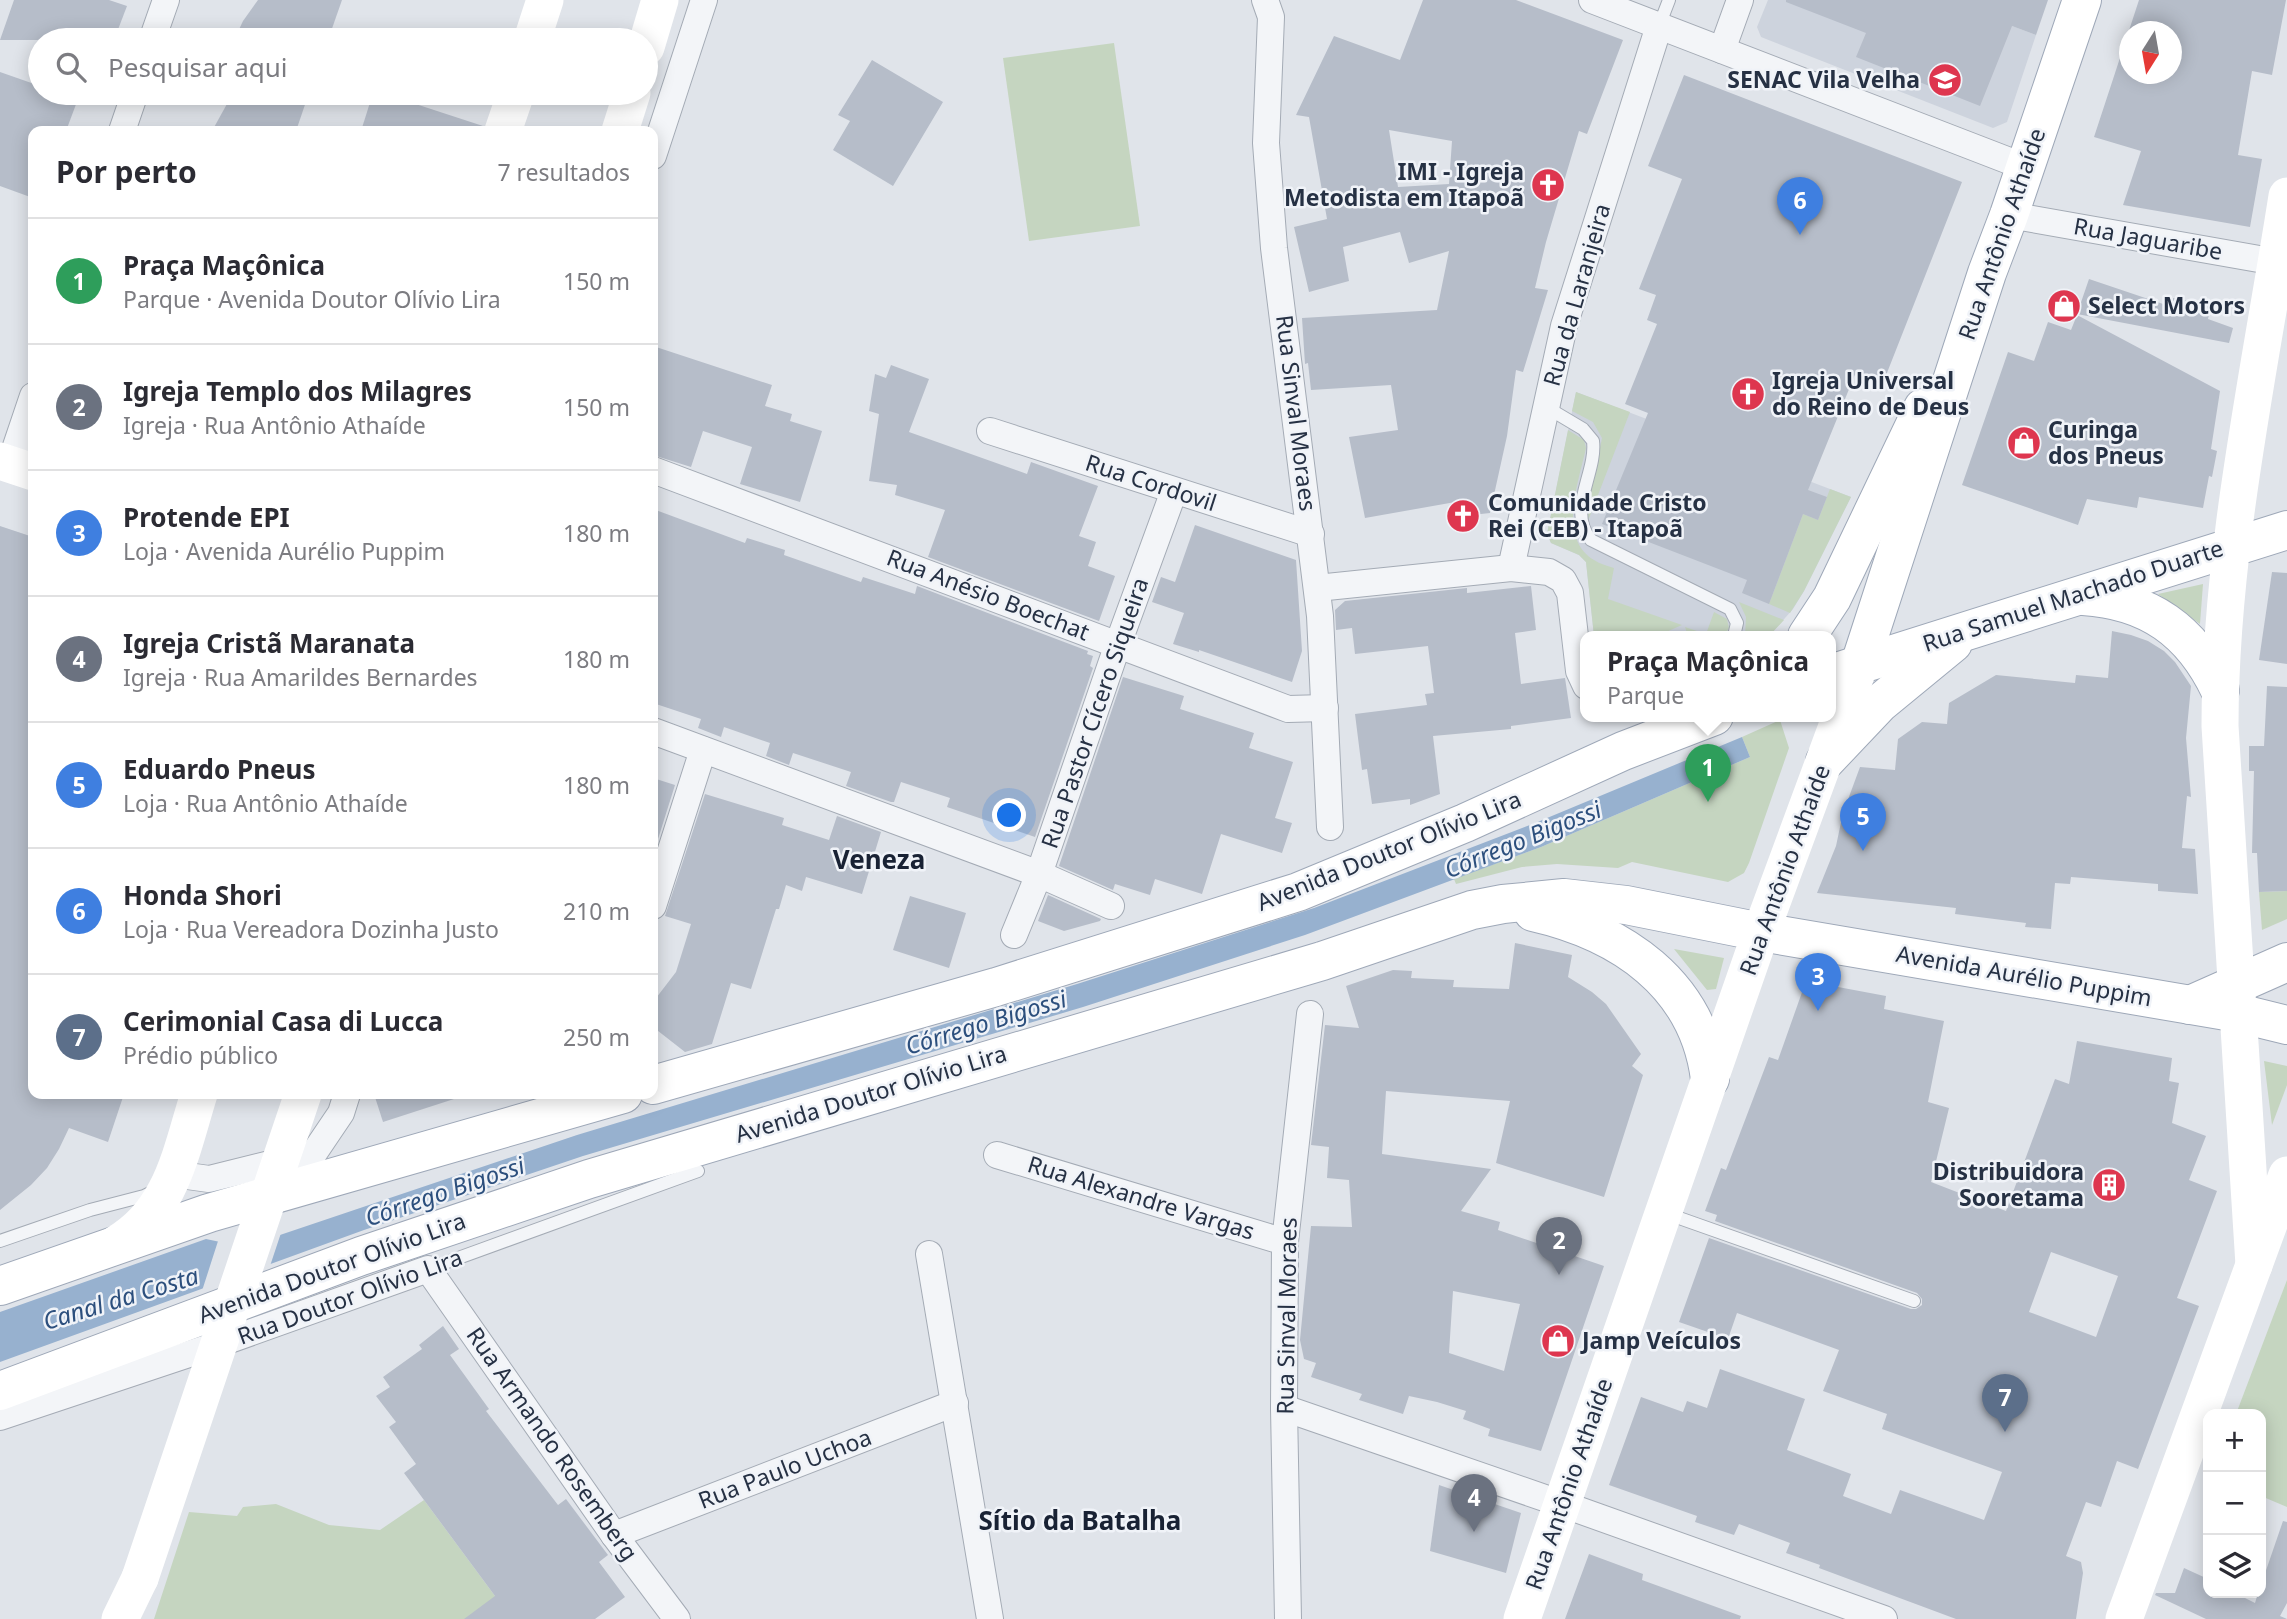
<!DOCTYPE html>
<html lang="pt">
<head>
<meta charset="utf-8">
<style>
	body { margin:0; font-family:"Noto Sans",sans-serif; background:#f7f7f7; color:#2b2b33 }
	.controls { position:absolute; right:21px; bottom:21px; display:grid; overflow:hidden; border-radius:14px; box-shadow:0 4px 18px #0003 }
	.controls button { width:63px; height:63px; display:grid; place-items:center; padding:0; border:0; border-bottom:2px solid #e1e1e2; background:#fff; color:#2b2b33; font:35px sans-serif }
	.compass { position:absolute; left:2119px; top:21px; width:63px; height:63px; border-radius:50%; background:#fff; box-shadow:0 4px 18px #0003; rotate:191deg }
	.you { position:absolute; left:1010px; top:816px; width:24px; height:24px; margin:-18px; border:5px solid #fff; border-radius:50%; background:#1a73e8; box-shadow:0 0 0 10px #1a73e833 }
	.badge { display:grid; place-items:center; width:46px; height:46px; border-radius:50%; background:#de364f; color:#fff; font-size:23px; font-weight:700 }
	.pin { position:absolute; translate:-50% -58px; filter:drop-shadow(0 2px 4px #0008) }
	.pin::after { content:''; position:absolute; top:37px; width:24px; height:21px; background:inherit; clip-path:polygon(0 0,100% 0,50% 100%) }
	.popup { position:absolute; left:1580px; top:631px; width:256px; height:91px; box-sizing:border-box; display:grid; place-content:center; border-radius:14px; background:#fff; filter:drop-shadow(0 2px 5px #0005); font-size:23px; white-space:nowrap; color:#7c7c81 }
	.popup b { font-size:26px; color:#2b2b33 }
	.popup::after { content:''; position:absolute; left:50%; top:100%; margin-left:-14px; border:14px solid transparent; border-top-color:#fff }
	.list { margin:0; padding:0; list-style:none }
	h2 { display:flex; justify-content:space-between; align-items:center; height:91px; margin:0; padding:0 28px; font-size:30px }
	h2 small { font-size:23px; font-weight:400; color:#7c7c81 }
	.list li { display:grid; grid-template-columns:46px 1fr auto; gap:21px; align-items:center; box-sizing:border-box; height:126px; padding:0 28px; border-top:2px solid #e1e1e2 }
	.list b { display:block; font-size:26px; white-space:nowrap }
	.list p { margin:0; font-size:23px; white-space:nowrap; color:#7c7c81 }
	.list em { font-size:23px; font-style:normal; color:#7c7c81 }
	.icon { flex:none; width:38px; height:38px; fill:none; stroke:currentColor; stroke-width:2; stroke-linecap:round; stroke-linejoin:round }
	.map { position:relative; flex:none; width:2287px; height:1619px; overflow:hidden }
	.search { position:absolute; background:#fff; box-shadow:0 4px 18px #0003; left:28px; top:28px; width:630px; height:77px; display:flex; align-items:center; gap:18px; box-sizing:border-box; padding:0 24px; border-radius:38px; color:#7c7c81; font-size:26px }
	.panel { position:absolute; background:#fff; box-shadow:0 4px 18px #0003; left:28px; top:126px; width:630px; height:973px; border-radius:14px }
	.map>svg:first-child { display:block }
	.built { fill:#cdd3dd }
	.green { fill:#c5d5c0 }
	.water { fill:#97b1cf }
	.pier { fill:#e0e4ea }
	.building { fill:#b6bdc9; fill-rule:evenodd }
	.lines { fill:none; stroke-linecap:round; stroke-linejoin:round }
	.lane-casing { stroke:#a4abb5; stroke-width:14 }
	.street-casing { stroke:#a4abb5; stroke-width:28 }
	.primary-casing { stroke:#9ea8b8; stroke-width:40 }
	.lane { stroke:#f3f5f8; stroke-width:12 }
	.street { stroke:#f3f5f8; stroke-width:26 }
	.secondary { stroke:#fff; stroke-width:37 }
	.primary { stroke:#fff; stroke-width:38 }
	.secondary-bridge { stroke:#fff; stroke-width:37 }
	.labels { text-anchor:middle; stroke-width:5; stroke-linejoin:round; paint-order:stroke }
	.poi-label { font-size:23px; font-weight:bold; fill:#263144; stroke:#f0f3f8; text-anchor:start }
	.street-label { font-size:23px; fill:#263144; stroke:#f0f3f8 }
	.water-label { font-size:24px; font-style:italic; fill:#2c4f7d; stroke:#f0f3f8 }
	.quarter-label { font-size:26px; font-weight:bold; fill:#192234; stroke:#f0f3f8 }
</style>
</head>
<body>
<div class="map">
<svg width="2287" height="1619" viewBox="0 0 2287 1619">
	<rect width="100%" height="100%" fill="#e0e4ea"/>
	<g class="built">
		<path d="M1768,0H1943L2036,35L2007,122L1993,128L1761,37L1757,27Z"/>
		<path d="M1576,392L1851,497L1804,591L1793,609L1769,636H1594L1586,562L1579,555L1551,543L1547,534Z"/>
	</g>
	<g class="green">
		<path d="M1114,43L1140,226L1029,241L1003,58Z"/>
		<path d="M1576,392L1630,412L1588,521L1586,516L1602,438L1593,422L1572,411Z"/>
		<path d="M1568,430L1584,440L1586,448C1579,481 1557,538 1594,560C1600,564 1608,566 1614,568L1608,599L1682,625L1657,636H1594L1586,562L1579,555L1551,543L1547,534Z"/>
		<path d="M1830,489L1851,497L1804,591L1790,613L1769,604L1803,514L1818,520Z"/>
		<path d="M2203,584L2200,624L2158,594Z"/>
		<path d="M1739,602L1784,620L1769,636H1745L1746,617Z"/>
		<path d="M1714,612L1727,619L1729,628L1724,636H1688L1685,627L1706,634Z"/>
		<path d="M1780,720L1789,748L1749,863L1744,873L1728,882L1632,862L1618,868L1557,864L1522,867L1456,884L1454,879L1541,847L1750,757L1742,737Z"/>
		<path d="M2287,891V919L2262,930L2259,892Z"/>
		<path d="M1674,949L1724,958L1716,989L1707,990Z"/>
		<path d="M2264,1061L2287,1066V1085L2272,1125Z"/>
		<path d="M2287,1280V1507L2261,1496V1414H2236Z"/>
		<path d="M424,1500L512,1619H154L189,1512L237,1516L243,1507L276,1504L329,1525L380,1530Z"/>
	</g>
	<path class="water" d="M1742,737L1750,757L1541,847L1305,935L1083,1007L583,1156L364,1230L0,1362V1312L206,1239L244,1247L577,1135L1077,984L1314,908L1535,823Z"/>
	<path class="pier" d="M282,1230L269,1269L201,1294L219,1238L243,1243Z"/>
	<g class="building">
		<path d="M14,0H109L127,6L114,40H0Z"/>
		<path d="M258,0H342L328,40H234L243,21Z"/>
		<path d="M1423,0H1516L1623,40L1587,134L1579,131L1546,242L1535,288L1548,290L1523,372L1516,370L1507,436L1490,513L1463,516L1461,501L1365,518L1349,437L1398,430L1391,385L1311,390L1308,363L1305,364L1302,318L1437,310L1449,251L1409,263L1400,232L1343,247L1349,281L1309,292L1294,227L1327,219L1309,117L1296,115L1334,36L1400,60ZM1389,130L1452,141L1449,184L1398,187Z"/>
		<path d="M1786,0H2048L2036,35L2012,26L1980,106L1856,57L1866,33L1786,2Z"/>
		<path d="M2139,0H2286L2272,75L2252,71L2238,155L2262,159L2250,227L2123,205L2141,151L2094,137ZM2130,32H2172V74H2130Z"/>
		<path d="M872,60L943,102L893,186L833,150L850,121L838,115Z"/>
		<path d="M0,72L40,86V93H60L78,99L66,131H33V198L0,186Z"/>
		<path d="M1684,75L1962,182L1883,383L1856,372L1808,490L1827,497L1818,520L1803,514L1769,604L1742,593L1747,580L1602,524L1648,413L1625,404L1657,324L1647,320L1656,295L1639,289L1682,179L1648,166Z"/>
		<path d="M233,93H309L296,131H212Z"/>
		<path d="M373,93H382L483,126V131H361Z"/>
		<path d="M2089,279L2172,307L2173,298L2211,305L2208,319L2233,328L2229,343L2077,314Z"/>
		<path d="M2077,315L2220,391L2211,449L2217,451L2212,477L2209,476L2203,508L2139,497L2137,508L2087,499L2078,525L1962,485L2008,352L2034,361L2048,322L2071,330Z"/>
		<path d="M653,346L772,385L765,406L792,414L790,421L822,431L800,502L740,484L752,447L703,431L691,467L653,455Z"/>
		<path d="M891,365L929,379L909,432L1027,474L1031,462L1098,486L1079,536L1096,542L1088,566L1115,576L1099,621L928,557L945,510L895,495L897,485L869,481L879,414L869,411L875,374L886,378Z"/>
		<path d="M653,509L745,543L747,538L785,550L784,555L861,582L863,577L915,594L917,586L1088,651L1087,654L1093,656L1090,666L1093,668L1035,837L947,807L950,798L901,782L894,802H891L846,786L851,772L793,753L789,765L766,756L770,743L724,727L721,737L698,728L701,719L653,703Z"/>
		<path d="M1195,525L1296,560L1302,651L1292,682L1199,650V652L1173,644L1184,613L1152,602L1161,577L1175,582Z"/>
		<path d="M0,526L33,537V1094H124L108,1142L69,1128L59,1149L47,1168L31,1185L0,1210Z"/>
		<path d="M2272,572L2287,573V664L2259,660Z"/>
		<path d="M1531,586L1536,630L1515,633L1521,684L1565,678L1571,718L1511,726V729L1433,736L1440,794L1410,805V799L1372,804L1367,769L1362,770L1355,714L1427,705L1425,694L1434,693L1428,646L1355,654L1352,628L1336,630L1335,610L1345,601L1467,588V593Z"/>
		<path d="M2112,631L2131,635L2148,641L2164,651L2175,662L2191,686L2186,738L2191,797L2187,796L2182,848L2195,849L2198,894L2158,891V884L2071,877L2070,884L2055,883L2051,929L2025,927L2026,923L1955,914L1956,908L1817,893L1836,846L1843,813L1860,767L1895,770L1898,739L1922,722L1947,724L1949,703L1996,675L2075,683L2076,675L2108,678Z"/>
		<path d="M1123,677L1184,696L1180,709L1254,733L1249,748L1293,762L1275,818L1292,823L1282,853L1221,834L1202,894L1155,879L1150,895L1115,884L1113,890L1059,866Z"/>
		<path d="M2267,686L2287,687V891L2259,892L2257,853H2252L2254,771H2249V746H2264Z"/>
		<path d="M653,778L675,785L653,855Z"/>
		<path d="M705,794L784,818L782,825L829,840L837,816L881,832L862,894L806,877L802,891L786,885L779,909H776L751,989L731,983L712,1044L685,1052L653,1027V1002L676,972L691,924L665,916Z"/>
		<path d="M1048,895L1101,919L1100,921L1064,931L1038,921Z"/>
		<path d="M910,896L966,913L949,968L893,950Z"/>
		<path d="M1515,943L1572,955L1568,977L1592,992L1606,1004L1641,1054L1632,1066L1643,1075L1604,1197L1496,1163L1510,1101L1386,1091L1382,1154L1491,1169L1461,1211L1500,1222L1498,1230L1604,1266L1541,1451L1488,1436L1490,1429L1463,1419L1466,1411L1437,1402L1409,1396L1403,1414L1359,1400L1362,1394L1311,1377L1316,1363L1304,1359L1300,1340L1311,1226L1352,1227L1349,1180L1327,1178L1329,1147L1311,1145L1325,1025L1359,1028L1346,986L1393,970L1412,971L1411,978L1454,980L1453,987L1509,989ZM1453,1291L1520,1304L1504,1371L1449,1353Z"/>
		<path d="M1806,981L1886,996L1884,1009L1944,1021L1928,1102L1949,1108L1931,1182L2006,1211L2055,1079L2069,1084L2077,1041L2172,1058L2169,1081L2179,1083L2172,1123L2206,1136L2189,1180L2217,1191L2177,1298L2199,1306L2138,1469L2117,1461L2101,1507L2086,1502L2066,1556L2081,1562L2083,1573L2076,1619H1956L1819,1568L1820,1565L1786,1553L1790,1543L1739,1524L1734,1535L1695,1522L1697,1516L1609,1485L1641,1397L1683,1412L1687,1401L1707,1408L1720,1369L1805,1399L1787,1450L1851,1474L1843,1496L1891,1514L1900,1490L1984,1520L2002,1472L1882,1429L1887,1414L1823,1391L1839,1350L1737,1313L1728,1339L1679,1322L1709,1238L1911,1309H1916L1922,1305V1299L1917,1293L1715,1221L1717,1215L1705,1211L1721,1168L1726,1170L1769,1057L1778,1060ZM2051,1252L2118,1276L2096,1337L2029,1312Z"/>
		<path d="M374,1094H453L454,1099L383,1122Z"/>
		<path d="M443,1326L459,1349L450,1355L489,1409L486,1411L558,1505L566,1499L608,1555L599,1562L625,1597L595,1619H464L495,1596L404,1473L416,1464L389,1427L396,1422L376,1396L390,1387L383,1377L422,1349L419,1345Z"/>
		<path d="M1439,1485L1521,1513L1506,1573L1430,1551Z"/>
		<path d="M2283,1521L2287,1522V1603L2280,1616L2287,1619H2206L2155,1595L2156,1593H2175L2184,1568L2208,1579V1593H2235L2255,1603L2258,1593H2261V1585Z"/>
		<path d="M1589,1554L1643,1574L1642,1580L1741,1616L1740,1619H1565Z"/>
	</g>
	<g class="lines">
		<g class="lane-casing">
			<g id="lane">
				<path d="M1659,26L1669,0"/>
				<path d="M1546,407L1583,429L1593,441C1597,473 1566,511 1591,540L1730,609L1737,623L1734,636"/>
				<path d="M1665,1213L1914,1301"/>
				<path d="M0,1241L90,1210L144,1196L156,1190"/>
				<path d="M428,1269L698,1171"/>
			</g>
		</g>
		<g class="street-casing">
			<g id="street">
				<path d="M1265,0L1271,17L1266,143L1274,248L1320,616L1330,827"/>
				<path d="M1592,0L2025,167"/>
				<path d="M152,40L166,0"/>
				<path d="M1722,50L1740,0"/>
				<path d="M122,131L135,93"/>
				<path d="M653,156L704,0"/>
				<path d="M2009,215L2287,264"/>
				<path d="M990,431L1311,534"/>
				<path d="M10,464L33,396"/>
				<path d="M653,470L1288,709L1325,708"/>
				<path d="M1511,568L1564,326L1659,26"/>
				<path d="M1317,588L1511,568L1549,572L1563,580L1570,593L1579,671L1586,686"/>
				<path d="M653,731L1039,874L1111,906"/>
				<path d="M653,906L703,750"/>
				<path d="M1014,935L1039,874L1118,644L1174,491"/>
				<path d="M997,1155L1285,1242"/>
				<path d="M173,1174L209,1179L314,1153L341,1113L347,1094"/>
				<path d="M929,1254L990,1619"/>
				<path d="M1284,1408L1562,1504L1884,1619"/>
				<path d="M0,1417L210,1347L428,1269L614,1535L677,1619"/>
				<path d="M614,1535L955,1403"/>
				<path d="M1288,1619L1284,1408L1285,1242L1310,1014"/>
			</g>
		</g>
		<g class="primary-casing">
			<g id="primary">
				<path d="M2083,596C2149,600 2192,631 2220,690"/>
				<path d="M1807,636L1832,598L1923,408"/>
				<path d="M1860,664L1987,273L2009,215L2082,0"/>
				<path d="M1830,674L2287,530"/>
				<path d="M1825,761L1880,703L1953,643"/>
				<path d="M1533,912C1621,932 1698,983 1710,1079"/>
				<path d="M2190,1005L2287,962"/>
				<path d="M653,1085L996,987L1298,892L1465,823L1623,751L1714,716"/>
				<path d="M0,1286L209,1213L623,1094"/>
				<path d="M0,1391L361,1256L589,1179L1322,961L1472,910L1503,904L1564,898L1626,905L1761,932L2238,1013L2287,1025"/>
			</g>
		</g>
		<use href="#lane" class="lane"/>
		<use href="#street" class="street"/>
		<g class="secondary">
			<path d="M532,40L545,0"/>
			<path d="M646,47L660,0"/>
			<path d="M503,131L516,93"/>
			<path d="M620,131L632,93"/>
			<path d="M0,461L33,472"/>
			<path d="M116,1244C172,1212 181,1151 199,1094"/>
			<path d="M2254,1265L2220,726C2220,550 2260,370 2287,196"/>
			<path d="M120,1619L140,1578"/>
			<path d="M1522,1619L1761,932L1860,664"/>
			<path d="M2124,1619L2287,1175"/>
		</g>
		<use href="#primary" class="primary"/>
		<path class="secondary-bridge" d="M140,1578L303,1094"/>
	</g>
	<defs>
		<g id="university-disc" transform="scale(1.75)"><circle r="9.5" fill="#de364f" stroke="#f0f3f8"/><path d="M0-5L7-2L0 1L-7-2ZM-4 1L0 2.5L4 1V4Q0 6-4 4Z" fill="#fff"/></g>
		<g id="church-disc" transform="scale(1.75)"><circle r="9.5" fill="#de364f" stroke="#f0f3f8"/><path d="M-1.2-6h2.4v3.5h3.3v2.4h-3.3V6h-2.4V-.1h-3.3v-2.4h3.3Z" fill="#fff"/></g>
		<g id="shop-disc" transform="scale(1.75)"><circle r="9.5" fill="#de364f" stroke="#f0f3f8"/><path d="M-5-2.5h2.3a2.7 3.5 0 0 1 5.4 0H5L5.5 6h-11ZM-1.5-2.5h3a1.5 2.3 0 0 0-3 0Z" fill="#fff"/></g>
		<g id="building-disc" transform="scale(1.75)"><circle r="9.5" fill="#de364f" stroke="#f0f3f8"/><path d="M-4-6H4V6H1V3H-1V6H-4ZM-2.5-4.3h1.7v1.8h-1.7ZM.8-4.3h1.7v1.8H.8ZM-2.5-1h1.7V.8h-1.7ZM.8-1h1.7V.8H.8Z" fill="#fff"/></g>
	</defs>
	<g fill-rule="evenodd">
		<use href="#university-disc" x="1945" y="80"/>
		<use href="#church-disc" x="1548" y="185"/>
		<use href="#shop-disc" x="2064" y="306"/>
		<use href="#church-disc" x="1748" y="394"/>
		<use href="#shop-disc" x="2024" y="443"/>
		<use href="#church-disc" x="1463" y="516"/>
		<use href="#building-disc" x="2109" y="1185"/>
		<use href="#shop-disc" x="1558" y="1341"/>
	</g>
	<g class="labels">
		<g class="poi-label">
			<text x="1920" y="88" text-anchor="end">SENAC Vila Velha</text>
			<text x="1524" y="180" text-anchor="end">IMI - Igreja<tspan x="1524" dy="26">Metodista em Itapoã</tspan></text>
			<text x="2088" y="314">Select Motors</text>
			<text x="1772" y="389">Igreja Universal<tspan x="1772" dy="26">do Reino de Deus</tspan></text>
			<text x="2048" y="438">Curinga<tspan x="2048" dy="26">dos Pneus</tspan></text>
			<text x="1488" y="511">Comunidade Cristo<tspan x="1488" dy="26">Rei (CEB) - Itapoã</tspan></text>
			<text x="2084" y="1180" text-anchor="end">Distribuidora<tspan x="2084" dy="26">Sooretama</tspan></text>
			<text x="1582" y="1349">Jamp Veículos</text>
		</g>
		<g class="street-label">
			<text transform="translate(2002 234) rotate(-71)" y="8">Rua Antônio Athaíde</text>
			<text transform="translate(2148 239) rotate(10)" y="8">Rua Jaguaribe</text>
			<text transform="translate(1577 295) rotate(-74)" y="8">Rua da Laranjeira</text>
			<text transform="translate(1296 413) rotate(83)" y="8">Rua Sinval Moraes</text>
			<text transform="translate(1151 483) rotate(18)" y="8">Rua Cordovil</text>
			<text transform="translate(988 595) rotate(21)" y="8">Rua Anésio Boechat</text>
			<text transform="translate(2073 596) rotate(-18)" y="8">Rua Samuel Machado Duarte</text>
			<text transform="translate(1095 713) rotate(-71)" y="8">Rua Pastor Cícero Siqueira</text>
			<text transform="translate(1389 851) rotate(-22)" y="8">Avenida Doutor Olívio Lira</text>
			<text transform="translate(1785 870) rotate(-70)" y="8">Rua Antônio Athaíde</text>
			<text transform="translate(2024 976) rotate(10)" y="8">Avenida Aurélio Puppim</text>
			<text transform="translate(871 1094) rotate(-17)" y="8">Avenida Doutor Olívio Lira</text>
			<text transform="translate(1141 1198) rotate(17)" y="8">Rua Alexandre Vargas</text>
			<text transform="translate(332 1268) rotate(-20)" y="8">Avenida Doutor Olívio Lira</text>
			<text transform="translate(350 1297) rotate(-20)" y="8">Rua Doutor Olívio Lira</text>
			<text transform="translate(1287 1316) rotate(-89)" y="8">Rua Sinval Moraes</text>
			<text transform="translate(552 1444) rotate(55)" y="8">Rua Armando Rosemberg</text>
			<text transform="translate(785 1469) rotate(-21)" y="8">Rua Paulo Uchoa</text>
			<text transform="translate(1569 1484) rotate(-71)" y="8">Rua Antônio Athaíde</text>
		</g>
		<g class="water-label">
			<text transform="translate(1523 840) rotate(-22)" y="8">Córrego Bigossi</text>
			<text transform="translate(986 1023) rotate(-17)" y="8">Córrego Bigossi</text>
			<text transform="translate(445 1192) rotate(-19)" y="8">Córrego Bigossi</text>
			<text transform="translate(121 1299) rotate(-17)" y="8">Canal da Costa</text>
		</g>
		<g class="quarter-label">
			<text x="879" y="869">Veneza</text>
			<text x="1080" y="1530">Sítio da Batalha</text>
		</g>
	</g>
</svg>
<div class="controls">
<button>+</button>
<button>−</button>
<button><svg class="icon" aria-label="layers" viewBox="0 0 24 24"><path d="M12 4l9 5-9 5-9-5zM3 14l9 5 9-5"/></svg></button>
</div>
<svg class="compass" viewBox="-18 -18 36 36"><path d="M0-13l5 13h-10z" fill="#e53935"/><path d="M0 13l5-13h-10z" fill="#7c7c81"/></svg>
<div class="you"></div>
<div class="pin badge" style="left:1708px;top:802px;background:#2e9e5b">1</div>
<div class="popup"><b>Praça Maçônica</b>Parque</div>
<div class="pin badge" style="left:1559px;top:1275px;background:#6b7280">2</div>
<div class="pin badge" style="left:1818px;top:1011px;background:#3f7fe0">3</div>
<div class="pin badge" style="left:1474px;top:1532px;background:#6b7280">4</div>
<div class="pin badge" style="left:1863px;top:851px;background:#3f7fe0">5</div>
<div class="pin badge" style="left:1800px;top:235px;background:#3f7fe0">6</div>
<div class="pin badge" style="left:2005px;top:1432px;background:#5c6f8a">7</div>
<div class="search"><svg class="icon" aria-label="search" viewBox="0 0 24 24"><circle cx="10" cy="10" r="6"/><path d="M15 15l6 6"/></svg>Pesquisar aqui</div>
<section class="panel">
<h2>Por perto<small>7 resultados</small></h2>
<ul class="list">
<li><span class="badge" style="background:#2e9e5b">1</span><div><b>Praça Maçônica</b><p>Parque · Avenida Doutor Olívio Lira</p></div><em>150 m</em></li>
<li><span class="badge" style="background:#6b7280">2</span><div><b>Igreja Templo dos Milagres</b><p>Igreja · Rua Antônio Athaíde</p></div><em>150 m</em></li>
<li><span class="badge" style="background:#3f7fe0">3</span><div><b>Protende EPI</b><p>Loja · Avenida Aurélio Puppim</p></div><em>180 m</em></li>
<li><span class="badge" style="background:#6b7280">4</span><div><b>Igreja Cristã Maranata</b><p>Igreja · Rua Amarildes Bernardes</p></div><em>180 m</em></li>
<li><span class="badge" style="background:#3f7fe0">5</span><div><b>Eduardo Pneus</b><p>Loja · Rua Antônio Athaíde</p></div><em>180 m</em></li>
<li><span class="badge" style="background:#3f7fe0">6</span><div><b>Honda Shori</b><p>Loja · Rua Vereadora Dozinha Justo</p></div><em>210 m</em></li>
<li><span class="badge" style="background:#5c6f8a">7</span><div><b>Cerimonial Casa di Lucca</b><p>Prédio público</p></div><em>250 m</em></li>
</ul>
</section>
</div>
</body>
</html>
